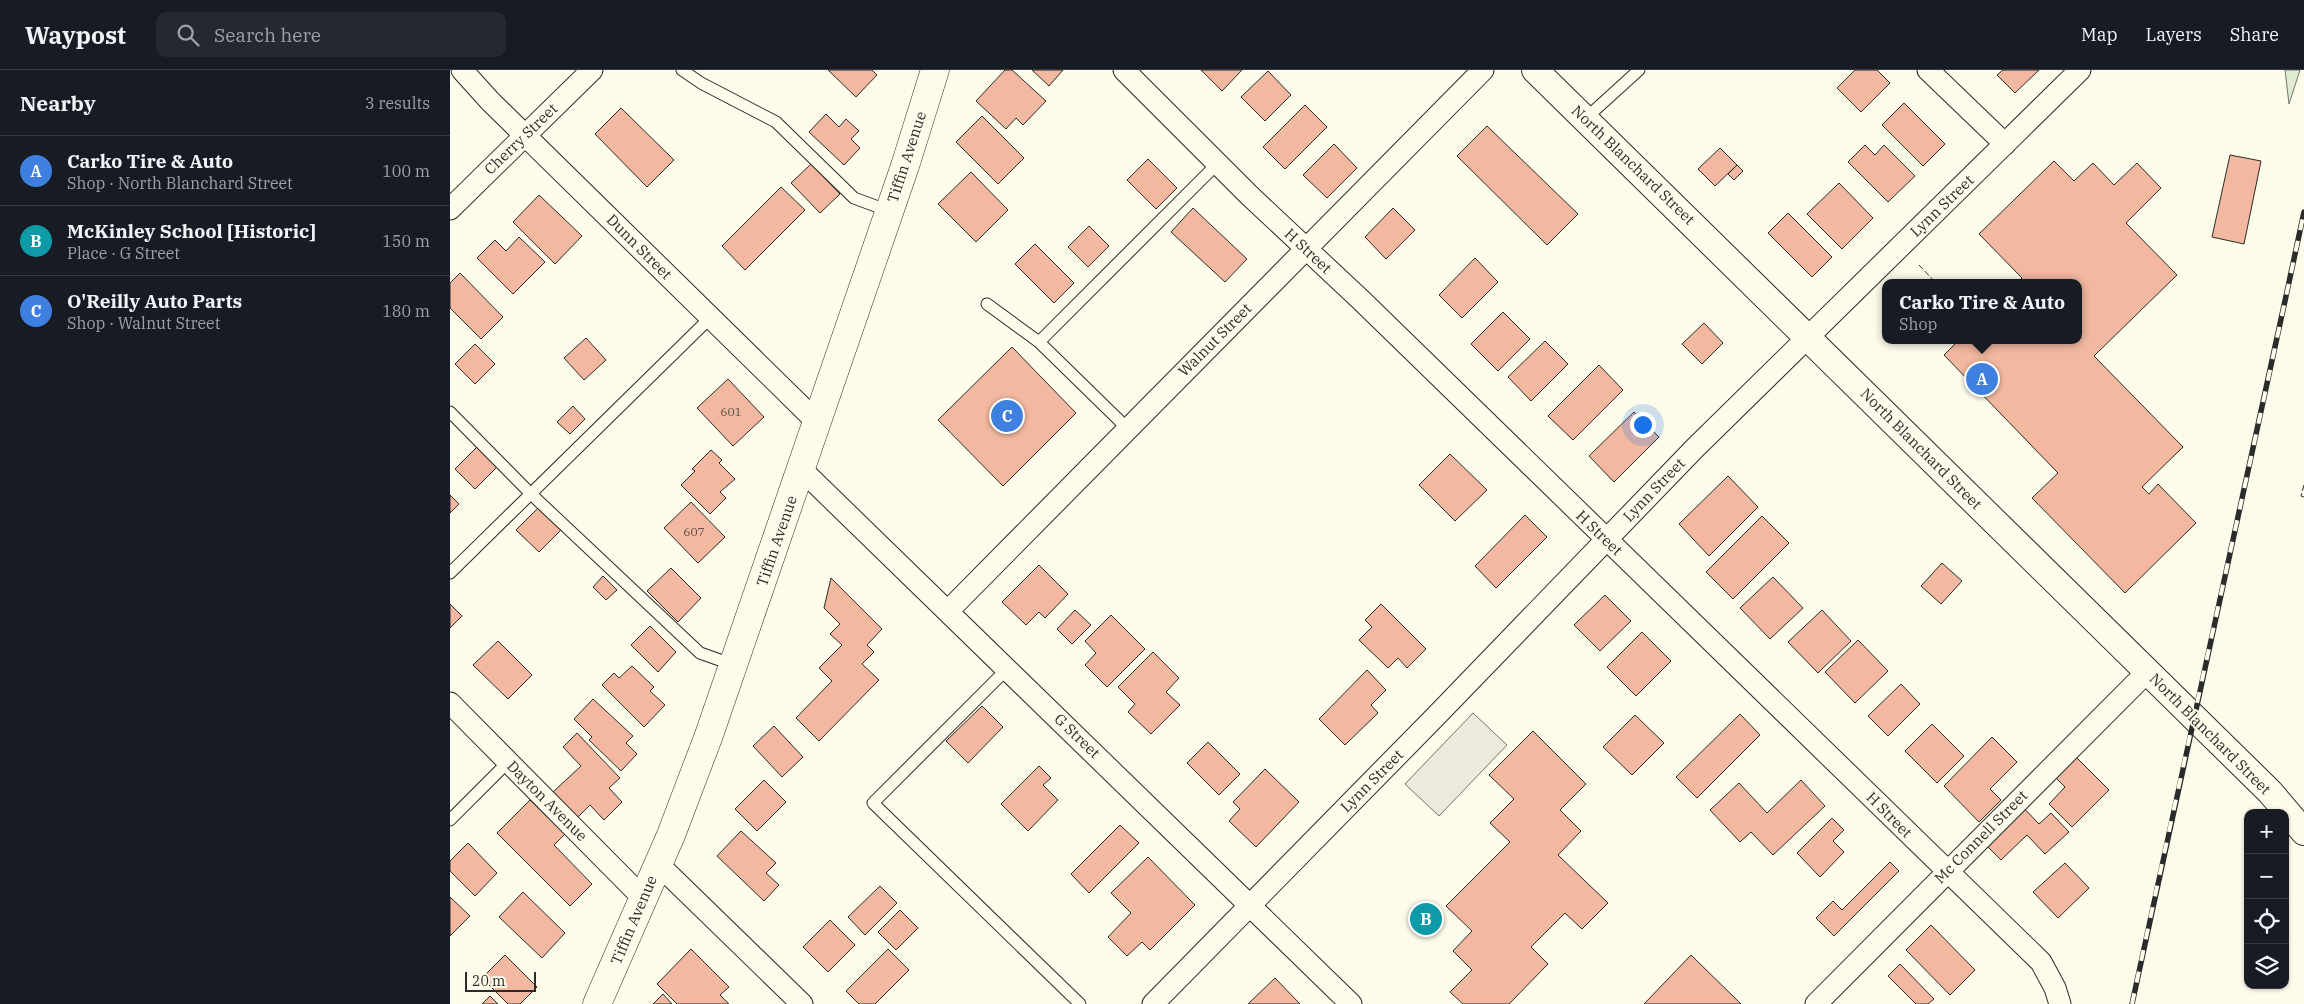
<!DOCTYPE html>
<html lang="en">
<head>
<meta charset="utf-8">
<style>
	body { margin:0; font-family:"IBM Plex Serif",serif; background:#242831; color:#f1f3f6 }
	.controls { position:absolute; right:15px; bottom:15px; display:grid; overflow:hidden; border-radius:10px; box-shadow:0 1px 4px #0004 }
	.controls button { width:45px; height:45px; display:grid; place-items:center; padding:0; border:0; border-bottom:1px solid #363941; background:#171b24; color:#f1f3f6; font:25px sans-serif }
	.scale { position:absolute; left:15px; bottom:12px; width:71px; box-sizing:border-box; padding-left:5px; border:2px solid #2b2b2b; border-top:0; font-size:14px; line-height:18px; white-space:nowrap; color:#2b2b2b; -webkit-text-stroke:4px #fdfbea; paint-order:stroke }
	.you { position:absolute; left:1192px; top:354px; width:18px; height:18px; margin:-12px; border:4px solid #fff; border-radius:50%; background:#1a73e8; box-shadow:0 0 0 8px #1a73e833 }
	.badge { display:grid; place-items:center; width:32px; height:32px; border-radius:50%; background:#7c3aed; color:#fff; font-size:16px; font-weight:700 }
	.pin { position:absolute; translate:-50% -50%; border:2px solid #fff; box-shadow:0 1px 5px #0006 }
	.popup { position:absolute; left:1432px; top:209px; width:200px; height:65px; box-sizing:border-box; display:grid; place-content:center; border-radius:10px; background:#171b24; filter:drop-shadow(0 1px 4px #0005); font-size:16px; white-space:nowrap; color:#9ea1a6 }
	.popup b { font-size:19px; color:#f1f3f6 }
	.popup::after { content:''; position:absolute; left:50%; top:100%; margin-left:-10px; border:10px solid transparent; border-top-color:#171b24 }
	.list { margin:0; padding:0; list-style:none }
	h2 { display:flex; justify-content:space-between; align-items:center; height:65px; margin:0; padding:0 20px; font-size:21px }
	h2 small { font-size:16px; font-weight:400; color:#9ea1a6 }
	.list li { display:grid; grid-template-columns:32px 1fr auto; gap:15px; align-items:center; box-sizing:border-box; height:70px; padding:0 20px; border-top:1px solid #363941 }
	.list b { display:block; font-size:19px; white-space:nowrap }
	.list p { margin:0; font-size:16px; white-space:nowrap; color:#9ea1a6 }
	.list em { font-size:16px; font-style:normal; color:#9ea1a6 }
	.icon { flex:none; width:28px; height:28px; fill:none; stroke:currentColor; stroke-width:2; stroke-linecap:round; stroke-linejoin:round }
	.map { position:relative; flex:none; width:1854px; height:934px; overflow:hidden }
	header { display:flex; align-items:center; gap:30px; box-sizing:border-box; height:70px; padding:0 25px; background:#171b24; border-bottom:1px solid #363941 }
	header strong { font-size:24px }
	nav { display:flex; gap:28px; margin-inline-start:auto; font-size:18px }
	.search { width:350px; height:45px; background:#242831; display:flex; align-items:center; gap:12px; box-sizing:border-box; padding:0 18px; border-radius:10px; color:#9ea1a6; font-size:19px }
	main { display:flex }
	aside { flex:1; background:#171b24 }
	.map>svg:first-child { display:block }
	.green { fill:#deebd1; stroke:#74746e }
	.parking { fill:#eceadb; stroke:#74746e }
	.building { fill:#f2b8a0; stroke:#2b2b2b }
	.lines { fill:none; stroke-linecap:round; stroke-linejoin:round }
	.service-casing { stroke:#2b2b2b; stroke-width:13 }
	.minor-casing { stroke:#2b2b2b; stroke-width:23 }
	.tertiary-casing { stroke:#2b2b2b; stroke-width:28 }
	.trunk-casing { stroke:#2b2b2b; stroke-width:29 }
	.service { stroke:#fdfbea; stroke-width:11 }
	.minor { stroke:#fdfbea; stroke-width:21 }
	.tertiary { stroke:#fdfbea; stroke-width:26 }
	.trunk { stroke:#fdfbea; stroke-width:28 }
	.rail-casing { stroke:#2b2b2b; stroke-width:5.5 }
	.rail { stroke:#fdfbea; stroke-width:4; stroke-dasharray:11; stroke-linecap:butt }
	.fence { stroke:#2b2b2b; stroke-width:1; stroke-dasharray:6 2.5; stroke-linecap:butt }
	.labels { text-anchor:middle; stroke-width:4; stroke-linejoin:round; paint-order:stroke }
	.number-label { font-size:12px; fill:#5d4e48 }
	.street-label { font-size:15px; fill:#2b2b2b; stroke:#fdfbea }
</style>
</head>
<body>
<header>
<strong>Waypost</strong>
<div class="search"><svg class="icon" aria-label="search" viewBox="0 0 24 24"><circle cx="10" cy="10" r="6"/><path d="M15 15l6 6"/></svg>Search here</div>
<nav><a>Map</a><a>Layers</a><a>Share</a></nav>
</header>
<main>
<aside>
<h2>Nearby<small>3 results</small></h2>
<ul class="list">
<li><span class="badge" style="background:#3f7fe0">A</span><div><b>Carko Tire &amp; Auto</b><p>Shop · North Blanchard Street</p></div><em>100 m</em></li>
<li><span class="badge" style="background:#0f9aa8">B</span><div><b>McKinley School [Historic]</b><p>Place · G Street</p></div><em>150 m</em></li>
<li><span class="badge" style="background:#3f7fe0">C</span><div><b>O'Reilly Auto Parts</b><p>Shop · Walnut Street</p></div><em>180 m</em></li>
</ul>
</aside>
<div class="map">
<svg width="1854" height="934" viewBox="0 0 1854 934">
	<rect width="100%" height="100%" fill="#fdfbea"/>
	<path class="green" d="M1835,0H1850L1839,34Z"/>
	<path class="parking" d="M1023,643L1057,675L989,746L955,714Z"/>
	<g class="building">
		<path d="M378,0H422L427,5L406,27Z"/>
		<path d="M555,0H562L596,31L573,55L566,48L556,59L526,31Z"/>
		<path d="M582,0H613L599,16Z"/>
		<path d="M751,0H792L772,21Z"/>
		<path d="M1405,0H1427L1440,13L1411,42L1387,18Z"/>
		<path d="M1553,0H1589L1565,23L1547,5Z"/>
		<path d="M818,1L841,25L815,51L791,27Z"/>
		<path d="M1454,33L1495,74L1473,96L1432,55Z"/>
		<path d="M855,35L877,57L835,99L813,77Z"/>
		<path d="M171,38L224,90L197,117L145,64Z"/>
		<path d="M376,44L389,57L396,49L409,61L401,69L410,78L394,95L359,62Z"/>
		<path d="M532,46L574,88L548,114L506,72Z"/>
		<path d="M1037,56L1128,144L1097,175L1007,86Z"/>
		<path d="M884,74L907,98L877,128L853,105Z"/>
		<path d="M1415,75L1425,85L1434,75L1465,106L1438,132L1398,92Z"/>
		<path d="M1270,78L1287,95L1265,116L1248,99Z"/>
		<path d="M1780,85L1811,91L1794,174L1762,167Z"/>
		<path d="M698,89L727,118L706,139L677,110Z"/>
		<path d="M1604,91L1624,111L1643,93L1664,115L1687,93L1711,118L1676,153L1727,205L1644,286L1733,377L1692,417L1699,424L1708,414L1746,453L1675,523L1582,428L1608,403L1494,285L1509,270H1628V213H1567L1572,208L1529,164Z"/>
		<path d="M361,94L390,124L370,143L341,113Z"/>
		<path d="M1287,95L1293,101L1284,110L1278,104Z"/>
		<path d="M521,102L558,140L526,172L488,134Z"/>
		<path d="M1389,113L1423,148L1392,179L1357,144Z"/>
		<path d="M331,117L355,140L295,200L272,176Z"/>
		<path d="M89,125L132,166L105,194L63,152Z"/>
		<path d="M743,138L797,189L775,212L721,162Z"/>
		<path d="M943,138L965,160L936,189L915,167Z"/>
		<path d="M1338,143L1382,187L1362,207L1318,163Z"/>
		<path d="M639,156L659,176L638,197L618,177Z"/>
		<path d="M69,167L95,192L63,224L27,188L45,170L56,181Z"/>
		<path d="M585,174L624,213L604,233L565,194Z"/>
		<path d="M1025,188L1048,212L1012,248L989,225Z"/>
		<path d="M10,203L53,247L31,269L0,238V213Z"/>
		<path d="M1053,242L1080,269L1048,301L1021,274Z"/>
		<path d="M1254,253L1273,273L1252,294L1232,274Z"/>
		<path d="M136,268L156,290L134,310L114,288Z"/>
		<path d="M1095,271L1118,294L1081,331L1058,307Z"/>
		<path d="M25,274L45,294L25,314L5,294Z"/>
		<path d="M562,277L626,343L553,416L488,350Z"/>
		<path d="M1149,295L1173,320L1123,370L1098,346Z"/>
		<path d="M278,309L314,347L283,376L247,338Z"/>
		<path d="M123,336L135,349L120,364L107,352Z"/>
		<path d="M1184,342L1209,367L1164,412L1139,386Z"/>
		<path d="M27,377L47,397L25,419L5,399Z"/>
		<path d="M261,380L272,390L269,393L285,409L270,422L276,428L260,444L231,415L245,401L242,399Z"/>
		<path d="M1000,384L1037,420L1005,451L969,415Z"/>
		<path d="M1278,406L1308,437L1259,486L1229,454Z"/>
		<path d="M0,425L9,434L0,443Z"/>
		<path d="M241,432L275,467L248,493L214,458Z"/>
		<path d="M88,438L111,460L89,482L66,460Z"/>
		<path d="M1075,445L1097,467L1046,518L1025,496Z"/>
		<path d="M1312,446L1339,473L1283,529L1256,502Z"/>
		<path d="M1492,493L1512,511L1491,534L1471,516Z"/>
		<path d="M589,495L618,524L595,548L589,542L576,555L552,532Z"/>
		<path d="M221,498L251,528L228,552L197,521Z"/>
		<path d="M153,506L167,520L156,530L143,517Z"/>
		<path d="M1323,507L1353,538L1320,569L1290,538Z"/>
		<path d="M381,508L432,559L417,575L424,582L412,594L429,610L369,671L346,648L382,611L369,598L392,575L380,564L390,554L374,538Z"/>
		<path d="M1155,525L1181,551L1150,581L1124,555Z"/>
		<path d="M0,534L12,546L0,558Z"/>
		<path d="M931,534L976,579L957,598L948,588L938,598L909,570L922,557L915,550Z"/>
		<path d="M625,540L641,555L622,574L607,559Z"/>
		<path d="M1372,540L1401,571L1368,603L1338,572Z"/>
		<path d="M661,545L695,579L657,617L635,595L646,583L635,571Z"/>
		<path d="M200,556L226,582L208,602L181,575Z"/>
		<path d="M1192,562L1221,591L1186,626L1157,597Z"/>
		<path d="M1408,570L1438,601L1405,633L1375,602Z"/>
		<path d="M48,571L82,605L58,629L23,595Z"/>
		<path d="M703,582L729,608L716,622L730,635L701,664L678,642L685,634L668,617Z"/>
		<path d="M182,596L204,617L200,621L215,635L194,657L152,615L164,603L169,608Z"/>
		<path d="M917,600L936,620L921,635L928,643L895,675L869,649Z"/>
		<path d="M1451,614L1470,634L1438,666L1418,646Z"/>
		<path d="M143,629L183,666L176,673L187,684L171,701L139,670L142,667L124,649Z"/>
		<path d="M532,636L553,657L518,693L496,671Z"/>
		<path d="M1290,644L1310,665L1247,728L1226,707Z"/>
		<path d="M1185,645L1214,673L1182,705L1153,677Z"/>
		<path d="M1482,654L1514,686L1487,713L1455,681Z"/>
		<path d="M324,656L353,687L332,707L303,676Z"/>
		<path d="M1083,661L1136,714L1110,740L1131,761L1108,785L1158,833L1132,859L1115,843L1081,877L1098,894L1059,934H1013L1000,922L1022,900L1003,881L1022,861L996,836L1060,772L1040,753L1064,729L1039,705Z"/>
		<path d="M127,663L170,708L159,718L172,732L154,750L140,735L127,748L103,722L131,696L113,677Z"/>
		<path d="M1542,667L1567,692L1540,719L1551,730L1529,752L1494,716Z"/>
		<path d="M758,672L790,704L769,725L737,693Z"/>
		<path d="M1626,687L1659,720L1622,757L1599,734L1615,717L1606,708Z"/>
		<path d="M589,696L601,708L593,715L608,730L578,761L551,734Z"/>
		<path d="M815,699L849,732L806,777L779,751L790,739L783,732Z"/>
		<path d="M314,710L336,732L307,761L285,739Z"/>
		<path d="M1351,710L1375,736L1323,785L1301,762L1290,772L1260,740L1289,713L1317,743Z"/>
		<path d="M80,730L115,764L104,775L142,814L120,836L47,763Z"/>
		<path d="M1570,734L1589,754L1601,743L1619,762L1595,784L1577,765L1551,790L1532,771Z"/>
		<path d="M1382,748L1394,760L1383,771L1394,782L1370,807L1347,783Z"/>
		<path d="M670,755L689,773L639,823L621,804Z"/>
		<path d="M291,761L326,793L316,803L329,815L314,831L267,786Z"/>
		<path d="M18,773L47,803L25,826L0,801V791Z"/>
		<path d="M698,787L745,835L700,880L692,872L677,886L658,867L681,843L661,823Z"/>
		<path d="M1440,792L1449,801L1384,866L1366,848L1383,831L1392,840Z"/>
		<path d="M1615,793L1639,818L1608,848L1583,822Z"/>
		<path d="M430,816L447,833L415,865L398,847Z"/>
		<path d="M73,822L115,863L92,888L49,847Z"/>
		<path d="M0,827L20,846L0,866Z"/>
		<path d="M450,840L468,858L446,880L428,862Z"/>
		<path d="M380,850L405,875L378,902L353,877Z"/>
		<path d="M1481,855L1525,900L1500,925L1456,880Z"/>
		<path d="M241,879L279,917L270,925L279,934H227L207,914Z"/>
		<path d="M438,879L459,900L425,934H409L396,921Z"/>
		<path d="M55,885L87,917L70,934H58L32,908Z"/>
		<path d="M1241,885L1291,934H1194Z"/>
		<path d="M1450,894L1484,929L1478,934H1466L1438,906Z"/>
		<path d="M825,908L850,934H798Z"/>
		<path d="M213,924L222,934H203Z"/>
		<path d="M40,926L48,934H32Z"/>
	</g>
	<g class="lines">
		<g class="service-casing">
			<g id="service">
				<path d="M232,0L251,13L326,52L404,128L439,141"/>
				<path d="M1135,49L1189,0"/>
				<path d="M537,234L589,272"/>
				<path d="M0,342L81,424L250,583L284,595"/>
				<path d="M677,358L589,272L768,93"/>
				<path d="M0,503L261,247"/>
				<path d="M557,599L423,733L630,934"/>
				<path d="M0,750L58,692"/>
			</g>
		</g>
		<g class="minor-casing">
			<g id="minor">
				<path d="M12,0L40,31L367,352"/>
				<path d="M674,0L799,125L911,230L1591,892L1605,918L1610,934"/>
				<path d="M1478,0L1555,74"/>
				<path d="M0,139L142,0"/>
				<path d="M351,399L901,934"/>
				<path d="M498,541L1033,0"/>
				<path d="M0,633L194,829"/>
				<path d="M208,794L352,934"/>
				<path d="M703,934L987,645L1245,378L1630,0"/>
				<path d="M1366,934L1697,602"/>
			</g>
		</g>
		<g class="tertiary-casing">
			<path id="tertiary" d="M1085,0L1820,722L1854,762"/>
		</g>
		<g class="trunk-casing">
			<path id="trunk" d="M147,934L221,765L259,665L455,96L485,0"/>
		</g>
		<use href="#service" class="service"/>
		<use href="#minor" class="minor"/>
		<use href="#tertiary" class="tertiary"/>
		<use href="#trunk" class="trunk"/>
		<g class="rail-casing">
			<path id="rail" d="M1682,934C1738,669 1798,406 1854,142"/>
		</g>
		<use href="#rail" class="rail"/>
		<g class="fence">
			<path d="M1469,195L1486,213"/>
			<path d="M1854,415L1851,426L1854,427"/>
		</g>
	</g>
	<g class="labels">
		<g class="number-label">
			<text x="281" y="346">601</text>
			<text x="244" y="466">607</text>
		</g>
		<g class="street-label">
			<text transform="translate(71 69) rotate(-44)" y="5">Cherry Street</text>
			<text transform="translate(457 87) rotate(-72)" y="5">Tiffin Avenue</text>
			<text transform="translate(1183 95) rotate(44)" y="5">North Blanchard Street</text>
			<text transform="translate(1492 136) rotate(-44)" y="5">Lynn Street</text>
			<text transform="translate(189 177) rotate(45)" y="5">Dunn Street</text>
			<text transform="translate(858 181) rotate(43)" y="5">H Street</text>
			<text transform="translate(765 270) rotate(-45)" y="5">Walnut Street</text>
			<text transform="translate(1471 379) rotate(45)" y="5">North Blanchard Street</text>
			<text transform="translate(1204 420) rotate(-46)" y="5">Lynn Street</text>
			<text transform="translate(1149 463) rotate(44)" y="5">H Street</text>
			<text transform="translate(327 471) rotate(-71)" y="5">Tiffin Avenue</text>
			<text transform="translate(1760 664) rotate(45)" y="5">North Blanchard Street</text>
			<text transform="translate(627 666) rotate(44)" y="5">G Street</text>
			<text transform="translate(922 711) rotate(-45)" y="5">Lynn Street</text>
			<text transform="translate(97 731) rotate(45)" y="5">Dayton Avenue</text>
			<text transform="translate(1439 745) rotate(45)" y="5">H Street</text>
			<text transform="translate(1531 767) rotate(-45)" y="5">Mc Connell Street</text>
			<text transform="translate(184 850) rotate(-67)" y="5">Tiffin Avenue</text>
		</g>
	</g>
</svg>
<div class="controls">
<button>+</button>
<button>−</button>
<button><svg class="icon" aria-label="locate" viewBox="0 0 24 24"><circle cx="12" cy="12" r="6"/><path d="M12 2v4M12 18v4M2 12h4M18 12h4"/></svg></button>
<button><svg class="icon" aria-label="layers" viewBox="0 0 24 24"><path d="M12 4l9 5-9 5-9-5zM3 14l9 5 9-5"/></svg></button>
</div>
<div class="scale">20 m</div>
<div class="you"></div>
<div class="pin badge" style="left:1532px;top:309px;background:#3f7fe0">A</div>
<div class="popup"><b>Carko Tire &amp; Auto</b>Shop</div>
<div class="pin badge" style="left:976px;top:849px;background:#0f9aa8">B</div>
<div class="pin badge" style="left:557px;top:346px;background:#3f7fe0">C</div>
</div>
</main>
</body>
</html>
